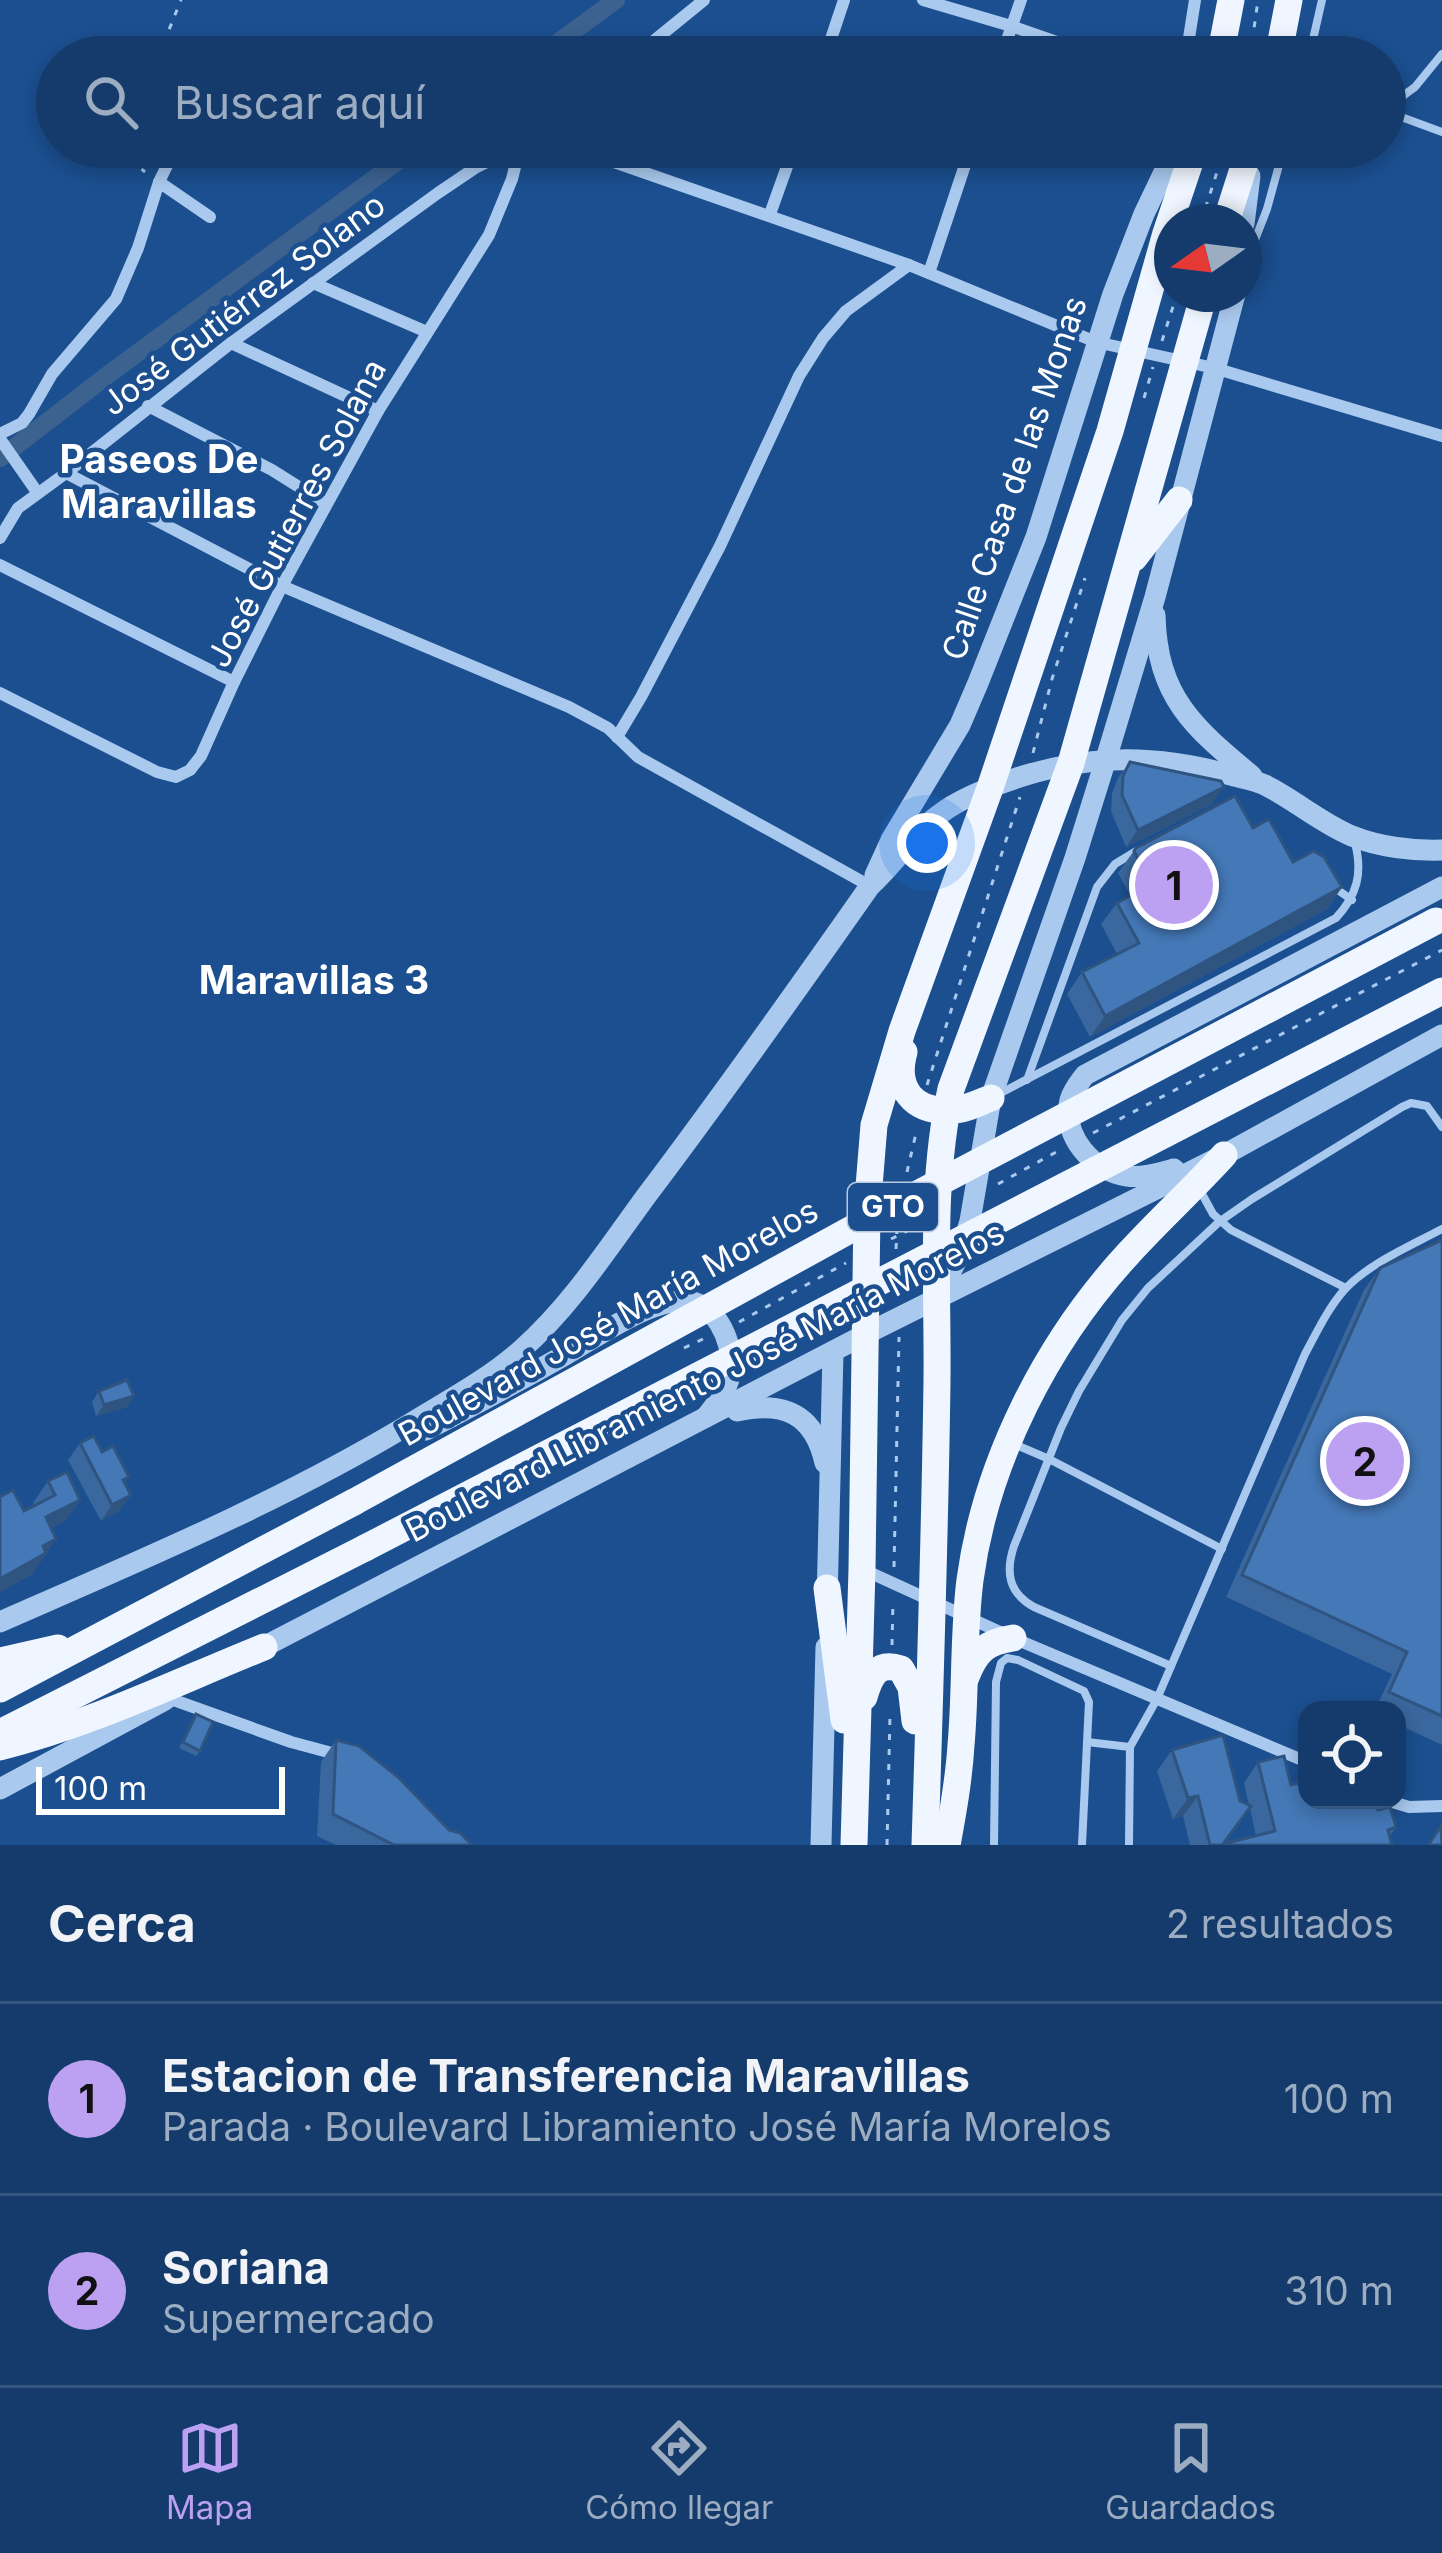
<!DOCTYPE html>
<html lang="es">
<head>
<meta charset="utf-8">
<style>
	body { margin:0; font-family:Inter,sans-serif; background:#214673; color:#f1f3f6 }
	.controls { position:absolute; right:36px; bottom:36px; display:grid; overflow:hidden; border-radius:24px; box-shadow:0 6px 18px #0003 }
	.controls button { width:108px; height:108px; display:grid; place-items:center; padding:0; border:0; border-bottom:3px solid #33557e; background:#143b6b; color:#f1f3f6; font:60px sans-serif }
	.compass { position:absolute; left:1154px; top:204px; width:108px; height:108px; border-radius:50%; background:#143b6b; box-shadow:0 6px 18px #0003; rotate:256deg }
	.scale { position:absolute; left:36px; bottom:30px; width:249px; box-sizing:border-box; padding-left:12px; border:6px solid #fff; border-top:0; font-size:33px; line-height:42px; white-space:nowrap; color:#fff; -webkit-text-stroke:9px #1b4f8f; paint-order:stroke }
	.you { position:absolute; left:927px; top:843px; width:42px; height:42px; margin:-30px; border:9px solid #fff; border-radius:50%; background:#1a73e8; box-shadow:0 0 0 18px #1a73e833 }
	.badge { display:grid; place-items:center; width:78px; height:78px; border-radius:50%; background:#bca0f2; color:#111; font-size:39px; font-weight:700 }
	.pin { position:absolute; translate:-50% -50%; border:6px solid #fff; box-shadow:0 3px 12px #0006 }
	.list { margin:0; padding:0; list-style:none }
	h2 { display:flex; justify-content:space-between; align-items:center; height:156px; margin:0; padding:0 48px; font-size:51px }
	h2 small { font-size:39px; font-weight:400; color:#9dadc1 }
	.list li { display:grid; grid-template-columns:78px 1fr auto; gap:36px; align-items:center; box-sizing:border-box; height:192px; padding:0 48px; border-top:3px solid #33557e }
	.list b { display:block; font-size:45px; white-space:nowrap }
	.list p { margin:0; font-size:39px; white-space:nowrap; color:#9dadc1 }
	.list em { font-size:39px; font-style:normal; color:#9dadc1 }
	.icon { flex:none; width:66px; height:66px; fill:none; stroke:currentColor; stroke-width:2; stroke-linecap:round; stroke-linejoin:round }
	.map { position:relative; flex:none; width:1442px; height:1845px; overflow:hidden }
	.search { position:absolute; background:#143b6b; box-shadow:0 6px 18px #0003; left:36px; right:36px; top:36px; height:132px; display:flex; align-items:center; gap:30px; box-sizing:border-box; padding:0 42px; border-radius:66px; color:#9dadc1; font-size:45px }
	.sheet { height:540px; background:#143b6b }
	nav { display:flex; justify-content:space-around; align-items:center; box-sizing:border-box; height:168px; border-top:3px solid #33557e; background:#143b6b; font-size:33px; color:#9dadc1 }
	nav a { display:grid; justify-items:center; gap:6px }
	nav .on { color:#bca0f2 }
	.map>svg:first-child { display:block }
	.lines { fill:none; stroke-linecap:round; stroke-linejoin:round }
	.canal { stroke:#3c6290; stroke-width:18 }
	.path { stroke:#a9c9ee; stroke-width:3; stroke-dasharray:6 9; stroke-linecap:butt }
	.service { stroke:#a9c9ee; stroke-width:8 }
	.minor { stroke:#a9c9ee; stroke-width:12 }
	.tertiary { stroke:#a9c9ee; stroke-width:21 }
	.primary { stroke:#f0f6ff; stroke-width:27 }
	.primary-bridge { stroke:#f0f6ff; stroke-width:27 }
	.wall { fill:#3a679d; fill-rule:evenodd }
	.shaded-wall { fill:#305480 }
	.building { fill:#4478b7; stroke:#305480; stroke-width:3 }
	.labels { text-anchor:middle; stroke-width:9; stroke-linejoin:round; paint-order:stroke }
	.shield { fill:#1b4f8f; stroke:#bbcadd; stroke-width:3 }
	.shield-label { font-size:30px; font-weight:bold; fill:#fff }
	.street-label { font-size:33px; fill:#fff; stroke:#1b4f8f }
	.quarter-label { font-size:39px; font-weight:bold; fill:#fff; stroke:#1b4f8f }
</style>
</head>
<body>
<div class="map">
<svg width="1442" height="1845" viewBox="0 0 1442 1845">
	<rect width="100%" height="100%" fill="#1b4f8f"/>
	<g class="lines">
		<g class="canal">
			<path d="M538,57L616,0"/>
			<path d="M0,458L109,374L417,147"/>
		</g>
		<g class="path">
			<path d="M158,57L181,0"/>
			<path d="M1250,57L1258,0"/>
			<path d="M123,147L125,155L145,172"/>
			<path d="M1201,222L1225,147"/>
			<path d="M1162,341L1177,294"/>
			<path d="M1144,398L1153,367"/>
			<path d="M1033,753L1052,679L1085,578"/>
			<path d="M927,1085L1020,797"/>
			<path d="M1093,1133L1442,950"/>
			<path d="M907,1172L917,1129"/>
			<path d="M998,1184L1058,1151"/>
			<path d="M891,1239L915,1227"/>
			<path d="M896,1249L897,1229"/>
			<path d="M739,1322L846,1263"/>
			<path d="M684,1348L703,1339"/>
			<path d="M894,1567L899,1337"/>
			<path d="M892,1645L893,1601"/>
			<path d="M887,1845L890,1715"/>
		</g>
		<g class="service">
			<path d="M1309,57L1322,0"/>
			<path d="M1385,109L1415,87L1442,54"/>
			<path d="M1385,111L1442,132"/>
			<path d="M1244,268L1267,209L1284,147"/>
			<path d="M1335,888L1352,900"/>
			<path d="M1027,1080L1097,887L1115,864L1138,850"/>
			<path d="M997,1095L1336,918C1357,895 1363,874 1355,843"/>
			<path d="M1201,1192L1213,1214L1231,1230L1346,1288"/>
			<path d="M1014,1444L1049,1459L1222,1549"/>
			<path d="M1171,1666L1034,1607C1009,1593 1005,1573 1014,1546L1061,1428L1079,1391L1122,1320L1148,1288L1219,1222L1252,1199L1402,1107L1411,1103L1427,1106L1442,1127"/>
			<path d="M1087,1742L1130,1747"/>
			<path d="M994,1845L996,1682L1001,1663L1007,1658L1018,1660L1084,1691L1089,1702L1082,1845"/>
			<path d="M1129,1845L1130,1747L1157,1699L1305,1354C1317,1332 1328,1308 1345,1289C1370,1263 1410,1246 1442,1229"/>
		</g>
		<g class="minor">
			<path d="M923,0L1011,26L1100,57"/>
			<path d="M634,57L704,0"/>
			<path d="M825,57L844,0"/>
			<path d="M1001,57L1021,0"/>
			<path d="M1186,57L1195,0"/>
			<path d="M571,147L909,265L1096,342L1214,368L1442,436"/>
			<path d="M159,182L210,217"/>
			<path d="M770,214L794,147"/>
			<path d="M929,273L971,147"/>
			<path d="M313,283L427,332"/>
			<path d="M231,343L378,411"/>
			<path d="M148,406L272,470L326,504"/>
			<path d="M0,434L22,423L29,414L52,374L116,299L138,248L159,182L176,147"/>
			<path d="M0,439L37,492"/>
			<path d="M66,473L282,586L569,707L608,728L638,757L870,886"/>
			<path d="M0,538L18,508L66,473L231,343L438,193L475,168L517,147"/>
			<path d="M0,565L234,682"/>
			<path d="M0,693L157,772L176,777L190,770L201,756L234,682L282,586L378,411L489,235L512,179L520,147"/>
			<path d="M617,737L641,697L720,546L799,376L823,338L846,311L909,265"/>
			<path d="M862,1569L1013,1638L1307,1762"/>
			<path d="M168,1698L291,1742L343,1756"/>
			<path d="M1386,1800L1409,1807L1442,1806"/>
		</g>
		<g class="tertiary">
			<path d="M1244,224L1250,176"/>
			<path d="M1155,615C1157,697 1193,727 1252,776"/>
			<path d="M875,875L891,840L960,725L978,683L1036,537L1113,294L1144,214L1176,147"/>
			<path d="M1174,1169C1159,1173 1142,1178 1127,1176C1093,1172 1061,1135 1070,1100C1073,1090 1079,1083 1085,1075L1442,887"/>
			<path d="M938,1298L962,1249L970,1221L991,1098L1075,858L1106,759L1155,597L1235,294"/>
			<path d="M737,1411C783,1401 814,1413 825,1463"/>
			<path d="M426,1430C473,1406 519,1381 565,1355C597,1337 645,1302 682,1301C714,1299 733,1340 731,1368C730,1387 717,1403 706,1417"/>
			<path d="M827,1603L833,1352"/>
			<path d="M0,1622C139,1561 278,1503 408,1425C447,1401 487,1380 521,1350C571,1306 608,1248 647,1195C724,1093 797,990 870,886C895,864 913,833 940,814C957,801 977,793 997,785C1076,755 1148,752 1230,775C1241,778 1254,780 1265,785C1295,800 1321,823 1352,836C1379,847 1413,851 1442,850"/>
			<path d="M250,1654L866,1334L1224,1155L1442,1035"/>
			<path d="M0,1789L165,1700"/>
			<path d="M821,1845L826,1647"/>
		</g>
		<g class="primary">
			<path d="M1220,57L1231,0"/>
			<path d="M1278,57L1289,0"/>
			<path d="M1226,222L1250,147"/>
			<path d="M1134,558L1179,500"/>
			<path d="M904,1052C894,1088 913,1113 952,1110C965,1110 978,1103 991,1098"/>
			<path d="M827,1588L844,1720"/>
			<path d="M0,1661L58,1648"/>
			<path d="M966,1677C976,1651 986,1642 1013,1638"/>
			<path d="M0,1689L354,1502"/>
			<path d="M864,1697C870,1676 877,1661 901,1669L911,1687L915,1721"/>
			<path d="M0,1733L365,1548"/>
			<path d="M0,1747C91,1724 177,1682 264,1647"/>
			<path d="M854,1845L862,1569L867,1211L874,1125L902,1031L990,788L1110,431L1166,233L1195,147"/>
			<path d="M925,1845C930,1690 935,1535 937,1380C938,1284 930,1183 951,1089L1071,763L1204,294"/>
			<path d="M947,1845C953,1812 959,1779 961,1745C966,1690 963,1635 970,1580C986,1461 1047,1342 1128,1254C1159,1220 1193,1189 1224,1155"/>
		</g>
		<g class="primary-bridge">
			<path d="M354,1502L868,1220L1436,921"/>
			<path d="M365,1548L1442,991"/>
		</g>
	</g>
	<g class="wall">
		<path d="M1130,762L1212,804L1126,847L1111,811L1112,793L1118,778Z"/>
		<path d="M1253,828L1293,862L1342,887L1327,909L1090,1037L1067,994L1082,972L1117,954L1101,924L1117,903L1130,895L1118,873L1136,848Z"/>
		<path d="M1442,1240V1745L1397,1724V1710H1375L1392,1674L1226,1597L1364,1290L1380,1268Z"/>
		<path d="M99,1391L127,1407L96,1416L92,1402Z"/>
		<path d="M80,1443L102,1452L129,1477L124,1483L119,1511L101,1521L68,1460Z"/>
		<path d="M48,1481L80,1500L65,1521L51,1528L56,1539L32,1574L0,1592V1497L24,1511L34,1505L33,1503Z"/>
		<path d="M196,1714L200,1751L196,1756L179,1748Z"/>
		<path d="M336,1740L449,1830L469,1845H336L317,1836L321,1762Z"/>
		<path d="M1172,1750L1240,1801L1249,1806L1244,1783L1258,1762L1291,1785L1307,1800L1378,1810L1396,1827L1389,1837L1392,1845H1190L1183,1816L1173,1819L1157,1771ZM1250,1808L1256,1836L1224,1844Z"/>
	</g>
	<g class="shaded-wall">
		<path d="M1224,787L1212,804L1126,847L1138,830Z"/>
		<path d="M1342,887L1327,909L1090,1037L1105,1016Z"/>
		<path d="M134,1396L127,1407L96,1416L104,1405Z"/>
		<path d="M131,1495L119,1511L101,1521L112,1505Z"/>
		<path d="M80,1500L65,1521L31,1538L46,1517Z"/>
		<path d="M56,1539L32,1574L0,1592V1579L43,1546Z"/>
		<path d="M1198,1796L1183,1816L1173,1819L1188,1798Z"/>
	</g>
	<g class="building">
		<path d="M1130,762L1221,781L1224,787L1138,830L1122,795L1123,776Z"/>
		<path d="M1235,796L1253,828L1269,819L1293,862L1314,851L1324,857L1342,887L1105,1016L1082,972L1139,943L1117,903L1151,884L1134,851L1136,848Z"/>
		<path d="M1442,1240V1716L1389,1692L1407,1652L1242,1575L1380,1268Z"/>
		<path d="M127,1380L134,1396L104,1405L99,1391Z"/>
		<path d="M94,1436L102,1452L113,1446L129,1477L123,1480L131,1495L112,1505L80,1443Z"/>
		<path d="M67,1472L80,1500L46,1517L56,1539L43,1546L46,1553L0,1579V1497L13,1490L24,1511L55,1495L48,1481Z"/>
		<path d="M196,1714L213,1722L200,1751L183,1742Z"/>
		<path d="M1223,1735L1240,1801L1251,1806L1223,1844L1275,1831L1258,1762L1284,1756L1291,1785L1307,1781V1800H1376L1378,1810L1390,1807L1396,1827L1388,1830L1392,1845H1210L1198,1796L1188,1798L1172,1750Z"/>
		<path d="M336,1740L359,1746L398,1777L449,1830L460,1833L470,1843L469,1845H394L333,1814Z"/>
		<path d="M1441,1826L1442,1845H1429V1844Z"/>
	</g>
	<g class="labels">
		<rect class="shield" x="848" y="1183" width="90" height="48" rx="9"/>
		<g class="shield-label">
			<text x="893" y="1217">GTO</text>
		</g>
		<g class="street-label">
			<text transform="translate(243 304) rotate(-37)" y="12">José Gutiérrez Solano</text>
			<text transform="translate(1014 478) rotate(-71)" y="12">Calle Casa de las Monas</text>
			<text transform="translate(296 513) rotate(-62)" y="12">José Gutierres Solana</text>
			<text transform="translate(608 1322) rotate(-29)" y="12">Boulevard José María Morelos</text>
			<text transform="translate(705 1381) rotate(-27)" y="12">Boulevard Libramiento José María Morelos</text>
		</g>
		<g class="quarter-label">
			<text x="159" y="473">Paseos De<tspan x="159" dy="45">Maravillas</tspan></text>
			<text x="314" y="994">Maravillas 3</text>
		</g>
	</g>
</svg>
<div class="controls">
<button><svg class="icon" aria-label="locate" viewBox="0 0 24 24"><circle cx="12" cy="12" r="6"/><path d="M12 2v4M12 18v4M2 12h4M18 12h4"/></svg></button>
</div>
<svg class="compass" viewBox="-18 -18 36 36"><path d="M0-13l5 13h-10z" fill="#e53935"/><path d="M0 13l5-13h-10z" fill="#9dadc1"/></svg>
<div class="scale">100 m</div>
<div class="you"></div>
<div class="pin badge" style="left:1174px;top:885px">1</div>
<div class="pin badge" style="left:1365px;top:1461px">2</div>
<div class="search"><svg class="icon" aria-label="search" viewBox="0 0 24 24"><circle cx="10" cy="10" r="6"/><path d="M15 15l6 6"/></svg>Buscar aquí</div>
</div>
<section class="sheet">
<h2>Cerca<small>2 resultados</small></h2>
<ul class="list">
<li><span class="badge">1</span><div><b>Estacion de Transferencia Maravillas</b><p>Parada · Boulevard Libramiento José María Morelos</p></div><em>100 m</em></li>
<li><span class="badge">2</span><div><b>Soriana</b><p>Supermercado</p></div><em>310 m</em></li>
</ul>
</section>
<nav>
<a class="on"><svg class="icon" aria-label="map" viewBox="0 0 24 24"><path d="M3 6l6-2 6 2 6-2v14l-6 2-6-2-6 2zM9 4v14M15 6v14"/></svg>Mapa</a>
<a><svg class="icon" aria-label="directions" viewBox="0 0 24 24"><path d="M12 3l9 9-9 9-9-9zM9 14v-3h6M13 9l2 2-2 2"/></svg>Cómo llegar</a>
<a><svg class="icon" aria-label="saved" viewBox="0 0 24 24"><path d="M7 4h10v16l-5-4-5 4z"/></svg>Guardados</a>
</nav>
</body>
</html>
